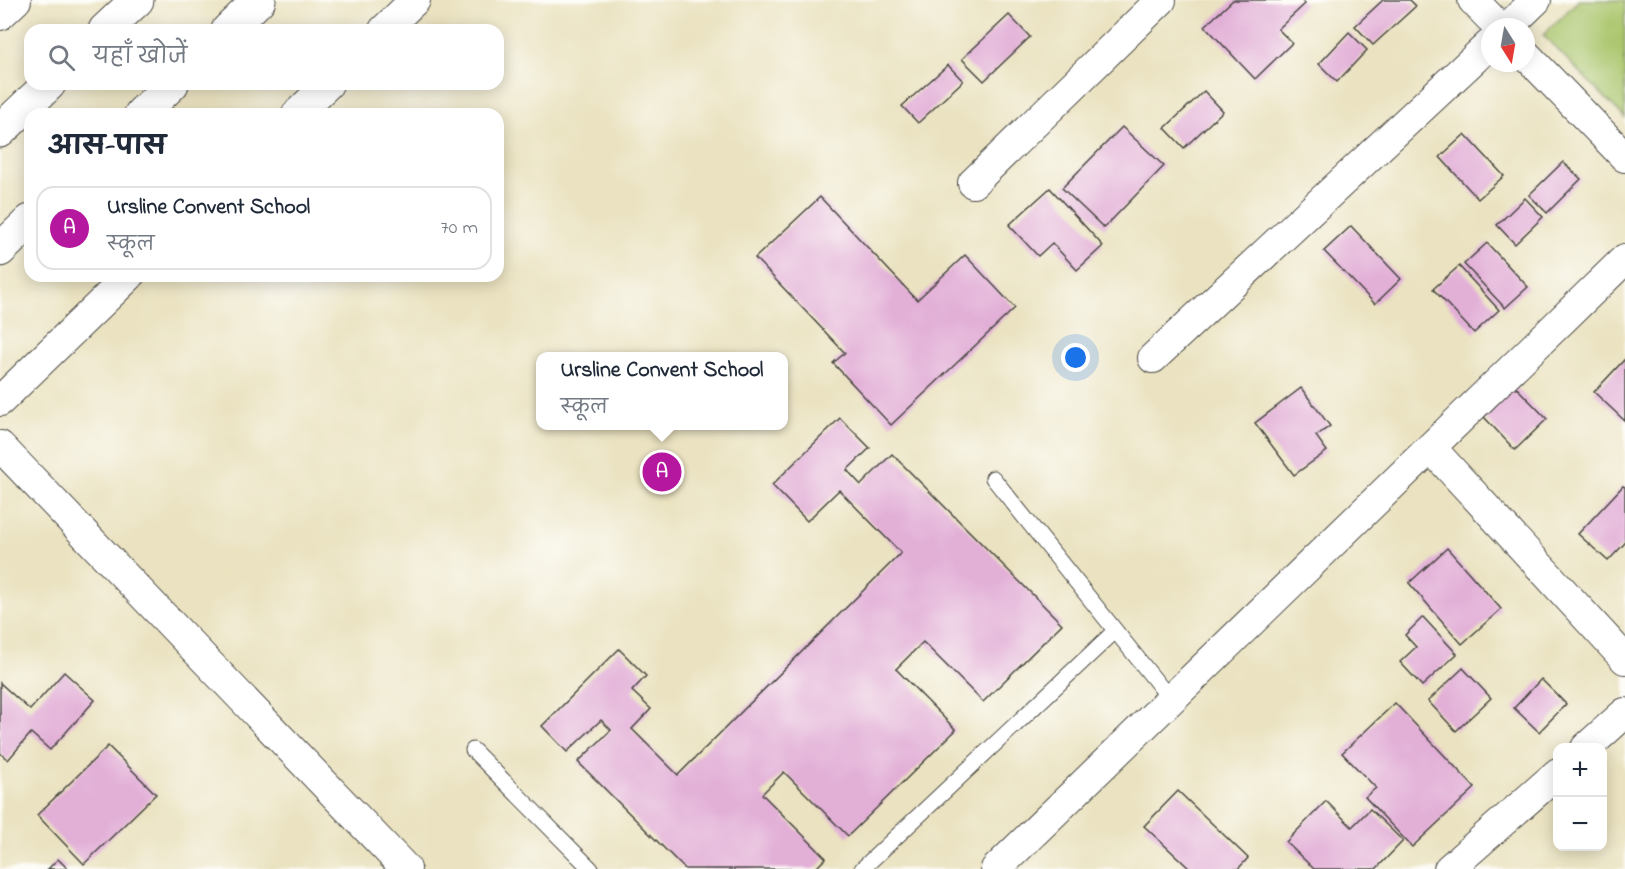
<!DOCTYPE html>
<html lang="hi">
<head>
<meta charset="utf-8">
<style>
	body { margin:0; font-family:"Indie Flower","Playpen Sans Deva",sans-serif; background:#f2f2f3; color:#1f2937 }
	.controls { position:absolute; right:18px; bottom:18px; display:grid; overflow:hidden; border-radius:12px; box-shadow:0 3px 15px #0003 }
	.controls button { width:54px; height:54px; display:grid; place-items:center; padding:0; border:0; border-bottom:2px solid #e0e1e3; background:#fff; color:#1f2937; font:30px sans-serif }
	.compass { position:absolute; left:1481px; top:18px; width:54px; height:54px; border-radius:50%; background:#fff; box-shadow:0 3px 15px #0003; rotate:169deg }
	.you { position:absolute; left:1076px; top:358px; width:21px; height:21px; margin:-15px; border:4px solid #fff; border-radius:50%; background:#1a73e8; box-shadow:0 0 0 9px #1a73e833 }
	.badge { display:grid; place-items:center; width:39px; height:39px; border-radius:50%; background:#b5179e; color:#fff; font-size:20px; font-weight:700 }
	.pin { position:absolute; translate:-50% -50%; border:3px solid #fff; box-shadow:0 2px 6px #0006 }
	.popup { position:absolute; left:536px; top:352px; width:252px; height:78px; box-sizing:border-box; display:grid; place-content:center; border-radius:12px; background:#fff; filter:drop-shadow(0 2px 4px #0005); font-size:20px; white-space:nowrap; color:#747a83 }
	.popup b { font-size:22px; color:#1f2937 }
	.popup::after { content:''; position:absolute; left:50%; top:100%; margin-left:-12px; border:12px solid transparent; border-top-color:#fff }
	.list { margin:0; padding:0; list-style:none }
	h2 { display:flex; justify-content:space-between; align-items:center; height:78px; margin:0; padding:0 24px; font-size:26px }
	h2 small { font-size:20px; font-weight:400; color:#747a83 }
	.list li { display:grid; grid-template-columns:39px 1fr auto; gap:18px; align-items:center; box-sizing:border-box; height:84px; margin:0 12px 12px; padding:0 12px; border:2px solid #e0e1e3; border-radius:18px }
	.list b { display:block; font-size:22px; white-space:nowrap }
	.list p { margin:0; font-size:20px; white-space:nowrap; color:#747a83 }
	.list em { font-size:20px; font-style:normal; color:#747a83 }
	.icon { flex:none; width:33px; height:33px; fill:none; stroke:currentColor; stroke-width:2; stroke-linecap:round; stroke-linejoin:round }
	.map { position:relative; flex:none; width:1625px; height:869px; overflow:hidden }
	.search { position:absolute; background:#fff; box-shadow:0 3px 15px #0003; left:24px; top:24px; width:480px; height:66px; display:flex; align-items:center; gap:15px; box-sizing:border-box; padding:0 21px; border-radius:18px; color:#747a83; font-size:22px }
	.panel { position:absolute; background:#fff; box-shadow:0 3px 15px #0003; left:24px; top:108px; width:480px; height:174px; border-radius:18px }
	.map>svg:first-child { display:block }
	.green { fill:#a9c56b; stroke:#6a784b; stroke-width:1.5 }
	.building { fill:#e2afd7 }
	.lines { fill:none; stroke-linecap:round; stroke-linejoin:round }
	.lane-casing { stroke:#484641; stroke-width:17 }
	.street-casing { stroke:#484641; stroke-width:32 }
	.secondary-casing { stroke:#484641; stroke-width:35 }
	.lane { stroke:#fff; stroke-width:15 }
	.street { stroke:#fff; stroke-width:30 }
	.secondary { stroke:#fff; stroke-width:33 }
</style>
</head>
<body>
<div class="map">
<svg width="1625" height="869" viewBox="0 0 1625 869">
	<rect width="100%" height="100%" fill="#fdfcf7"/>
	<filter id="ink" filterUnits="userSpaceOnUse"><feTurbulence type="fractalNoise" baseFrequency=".0167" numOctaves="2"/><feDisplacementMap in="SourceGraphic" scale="12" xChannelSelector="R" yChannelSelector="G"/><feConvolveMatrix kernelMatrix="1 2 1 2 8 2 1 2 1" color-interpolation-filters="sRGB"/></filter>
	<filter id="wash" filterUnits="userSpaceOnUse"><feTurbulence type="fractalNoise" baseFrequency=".008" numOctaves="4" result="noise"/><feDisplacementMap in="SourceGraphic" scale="24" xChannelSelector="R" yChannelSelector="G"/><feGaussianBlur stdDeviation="1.35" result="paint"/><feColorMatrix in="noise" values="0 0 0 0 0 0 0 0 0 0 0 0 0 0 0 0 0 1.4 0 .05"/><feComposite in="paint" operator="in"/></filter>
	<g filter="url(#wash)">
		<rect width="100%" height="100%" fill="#eae2c0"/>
		<path class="green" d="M1579,0H1625V118L1543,35Z"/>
		<g id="blocks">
			<g class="building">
				<path d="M1233,0H1301L1305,4L1278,29L1292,43L1255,79L1205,26Z"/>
				<path d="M1383,0H1410L1416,6L1373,45L1355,26Z"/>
				<path d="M1009,15L1030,37L984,81L962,59Z"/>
				<path d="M1349,32L1367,50L1337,82L1319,64Z"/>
				<path d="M948,65L963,81L918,123L902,106Z"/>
				<path d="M1204,91L1223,111L1184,148L1165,128Z"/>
				<path d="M1122,127L1164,166L1104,228L1062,188Z"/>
				<path d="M1465,134L1504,176L1478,199L1440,157Z"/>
				<path d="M1563,162L1581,179L1547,213L1529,195Z"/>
				<path d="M1050,188L1103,246L1077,270L1052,243L1038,256L1009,225Z"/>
				<path d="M820,197L917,300L965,255L1015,308L891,425L833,363L845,353L755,258Z"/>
				<path d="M1525,198L1543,217L1515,244L1497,225Z"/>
				<path d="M1351,226L1401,279L1375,304L1324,251Z"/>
				<path d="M1487,243L1528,287L1505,308L1464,264Z"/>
				<path d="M1459,266L1499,310L1474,333L1433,289Z"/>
				<path d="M1625,359V421L1594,392Z"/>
				<path d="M1515,386L1547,419L1515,450L1484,417Z"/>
				<path d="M1301,388L1330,426L1316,436L1327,451L1294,475L1255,423Z"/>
				<path d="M840,418L870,448L847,470L861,485L892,454L1062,624L983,702L923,642L896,669L956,730L848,836L784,772L762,794L826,858L815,869H685L578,762L611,730L601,720L567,752L542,726L619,649L646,676L632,691L651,709L632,729L678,775L901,553L839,490L807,521L772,485Z"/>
				<path d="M1623,486L1625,487V543L1608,561L1578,534Z"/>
				<path d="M1447,548L1501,609L1462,644L1409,583Z"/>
				<path d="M1423,617L1457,654L1422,686L1400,662L1416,647L1405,635Z"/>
				<path d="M1463,668L1491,698L1456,731L1428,701Z"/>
				<path d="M64,672L95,700L50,750L31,733L8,760L0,753V683L30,710Z"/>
				<path d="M1541,679L1566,704L1539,732L1514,708Z"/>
				<path d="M1395,703L1475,788L1412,847L1365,797L1376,788L1342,753Z"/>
				<path d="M108,746L156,794L84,864L37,815Z"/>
				<path d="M1178,791L1248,858L1238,869H1190L1144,826Z"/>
				<path d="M1326,801L1352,827L1370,809L1403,841L1376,869H1314L1286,842Z"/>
				<path d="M58,859L68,869H48Z"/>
			</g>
		</g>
	</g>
	<g filter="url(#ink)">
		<use href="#blocks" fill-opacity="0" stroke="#484641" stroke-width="1.5"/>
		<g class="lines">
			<g class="lane-casing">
				<g id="lane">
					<path d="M993,478L1171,700"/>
					<path d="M473,750L591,869"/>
					<path d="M862,869L1115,631"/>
				</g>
			</g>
			<g class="street-casing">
				<g id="street">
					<path d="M1473,0L1499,27"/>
					<path d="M0,15L16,0"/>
					<path d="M1508,27L1536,0"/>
					<path d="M384,30L415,0"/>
					<path d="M1526,55L1625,157"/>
					<path d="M297,114L328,84"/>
					<path d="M973,183L1161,0"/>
					<path d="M1153,358L1490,44"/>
					<path d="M0,401L129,276"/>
					<path d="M0,446L406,869"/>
					<path d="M1431,448L1625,659"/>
					<path d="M1586,748L1625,713"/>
					<path d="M996,869L1625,259"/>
					<path d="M1449,869L1558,773"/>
				</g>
			</g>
			<g class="secondary-casing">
				<g id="secondary">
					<path d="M105,30L137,0"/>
					<path d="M228,30L259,0"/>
					<path d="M141,114L172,84"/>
					<path d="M0,131L49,84"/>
					<path d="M0,250L30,221"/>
				</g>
			</g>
			<use href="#lane" class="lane"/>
			<use href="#street" class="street"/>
			<use href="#secondary" class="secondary"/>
		</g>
	</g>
</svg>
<div class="controls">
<button>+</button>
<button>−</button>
</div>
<svg class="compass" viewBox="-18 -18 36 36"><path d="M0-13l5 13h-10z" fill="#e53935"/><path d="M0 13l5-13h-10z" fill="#747a83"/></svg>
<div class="you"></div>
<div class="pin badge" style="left:662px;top:472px">A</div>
<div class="popup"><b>Ursline Convent School</b>स्कूल</div>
<div class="search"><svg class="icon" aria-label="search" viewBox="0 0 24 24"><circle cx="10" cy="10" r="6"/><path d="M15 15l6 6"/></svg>यहाँ खोजें</div>
<section class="panel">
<h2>आस-पास<small></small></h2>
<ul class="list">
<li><span class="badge">A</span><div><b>Ursline Convent School</b><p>स्कूल</p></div><em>70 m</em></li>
</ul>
</section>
</div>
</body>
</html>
